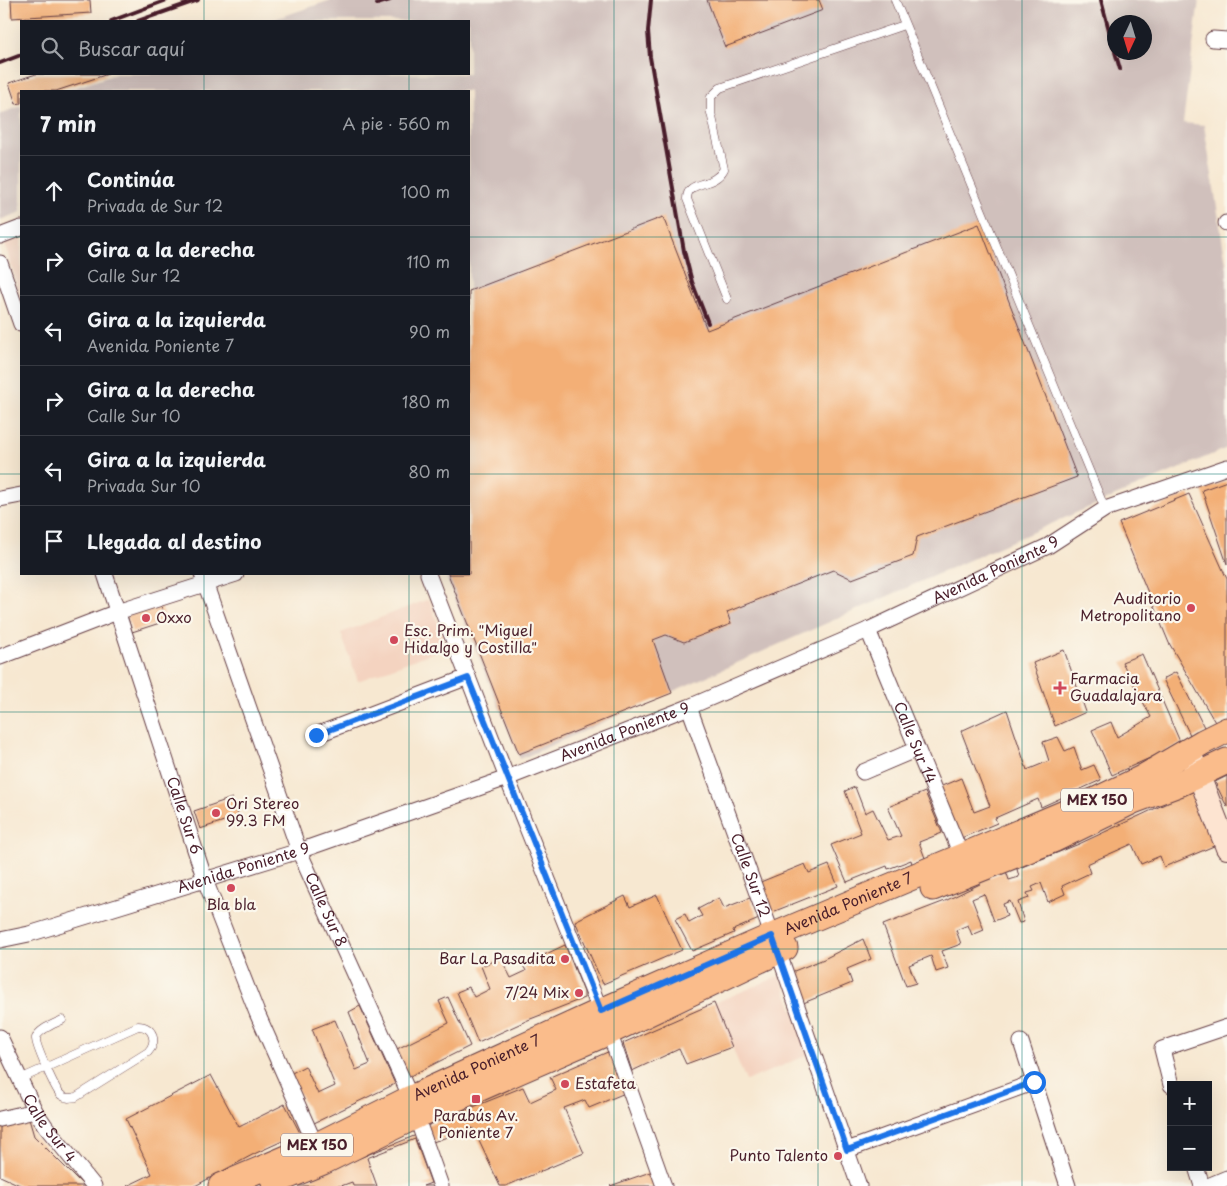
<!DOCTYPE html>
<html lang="es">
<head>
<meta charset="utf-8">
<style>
	body { margin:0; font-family:"Playpen Sans",sans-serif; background:#242831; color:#f1f3f6 }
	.controls { position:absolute; right:15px; bottom:15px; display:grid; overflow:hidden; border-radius:0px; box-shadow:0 5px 20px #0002 }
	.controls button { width:45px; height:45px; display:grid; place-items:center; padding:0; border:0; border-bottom:1px solid #363941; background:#171b24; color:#f1f3f6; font:25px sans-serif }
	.compass { position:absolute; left:1107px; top:15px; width:45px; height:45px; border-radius:50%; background:#171b24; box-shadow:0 5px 20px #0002; rotate:184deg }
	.stop { position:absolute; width:15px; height:15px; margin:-11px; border:4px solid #1a73e8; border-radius:50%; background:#fff }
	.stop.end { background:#1a73e8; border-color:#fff; box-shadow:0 1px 5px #0008 }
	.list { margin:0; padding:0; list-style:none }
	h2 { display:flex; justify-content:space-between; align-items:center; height:65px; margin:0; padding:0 20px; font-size:21px }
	h2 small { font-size:16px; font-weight:400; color:#9ea1a6 }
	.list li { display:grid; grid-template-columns:32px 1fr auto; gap:15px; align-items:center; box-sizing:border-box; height:70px; padding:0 20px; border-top:1px solid #363941 }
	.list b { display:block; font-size:19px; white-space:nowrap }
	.list p { margin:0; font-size:16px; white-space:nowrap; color:#9ea1a6 }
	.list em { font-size:16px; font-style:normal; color:#9ea1a6 }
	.icon { flex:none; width:28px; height:28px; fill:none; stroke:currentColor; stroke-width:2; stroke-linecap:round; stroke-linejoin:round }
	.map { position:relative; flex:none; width:1227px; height:1186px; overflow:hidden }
	.search { position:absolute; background:#171b24; box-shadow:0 5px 20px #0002; left:20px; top:20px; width:450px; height:55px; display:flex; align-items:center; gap:12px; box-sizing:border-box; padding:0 18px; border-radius:0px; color:#9ea1a6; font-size:19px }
	.panel { position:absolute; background:#171b24; box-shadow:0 5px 20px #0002; left:20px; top:90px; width:450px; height:485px; border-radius:0px }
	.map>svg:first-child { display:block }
	.built { fill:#f4d3c0 }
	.industrial { fill:#d0c0bc; fill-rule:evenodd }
	.building { fill:#f3af76 }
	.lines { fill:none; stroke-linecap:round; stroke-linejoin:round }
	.service-casing { stroke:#643d44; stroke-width:9 }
	.minor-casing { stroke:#643d44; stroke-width:17 }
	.secondary-casing { stroke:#643d44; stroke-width:24 }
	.primary-casing { stroke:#643d44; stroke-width:27 }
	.service { stroke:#fff; stroke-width:8 }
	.minor { stroke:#fff; stroke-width:15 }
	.secondary { stroke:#fde4d1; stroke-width:22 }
	.primary { stroke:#fabc8b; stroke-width:25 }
	.rail { stroke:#4a1f2b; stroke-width:4 }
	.route { stroke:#1a73e8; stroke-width:6 }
	.grid { fill:none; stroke:#0f766e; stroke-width:1; stroke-opacity:0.55 }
	.poi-dot { fill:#d1495b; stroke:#fbf7ec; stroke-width:2 }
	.labels { text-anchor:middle; stroke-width:4.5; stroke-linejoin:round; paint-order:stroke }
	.shield { fill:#fbf7ec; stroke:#7f6065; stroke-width:1 }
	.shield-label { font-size:14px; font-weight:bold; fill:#4a1f2b }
	.street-label { font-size:15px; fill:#4a1f2b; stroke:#fbf7ec }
	.poi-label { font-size:15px; fill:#4a1f2b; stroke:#fbf7ec; text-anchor:start }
</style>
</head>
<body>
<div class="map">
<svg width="1227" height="1186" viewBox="0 0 1227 1186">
	<rect width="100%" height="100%" fill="#fbf7ec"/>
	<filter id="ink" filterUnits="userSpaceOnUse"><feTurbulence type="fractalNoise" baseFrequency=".02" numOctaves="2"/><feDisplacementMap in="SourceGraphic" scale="10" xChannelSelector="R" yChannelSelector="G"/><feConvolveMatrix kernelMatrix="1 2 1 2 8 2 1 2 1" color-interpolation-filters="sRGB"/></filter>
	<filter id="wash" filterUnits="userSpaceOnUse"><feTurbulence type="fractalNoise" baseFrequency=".0096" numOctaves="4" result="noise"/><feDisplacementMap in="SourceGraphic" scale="20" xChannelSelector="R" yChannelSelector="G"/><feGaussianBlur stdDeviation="1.12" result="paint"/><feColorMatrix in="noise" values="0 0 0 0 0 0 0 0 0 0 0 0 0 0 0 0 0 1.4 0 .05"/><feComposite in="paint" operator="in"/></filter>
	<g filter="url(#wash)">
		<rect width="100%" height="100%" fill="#f7e8d1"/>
		<g class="built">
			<path d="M21,238V299L5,244Z"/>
			<path d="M429,599L447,647L358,681L341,633Z"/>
			<path d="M780,976L810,1054L746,1081L714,1003Z"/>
		</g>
		<g class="industrial">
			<path d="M331,0H1199L1183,123L1204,125L1227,270V448L1078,512L520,759L445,574H469V91H65L116,74H469V21H269ZM1114,22H1144V52H1114Z"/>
			<path d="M21,106V212L0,220V114Z"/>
		</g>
		<g id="blocks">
			<g class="building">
				<path d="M11,0H90L91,13L12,18Z"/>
				<path d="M707,0H819L823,10L725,47Z"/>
				<path d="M36,74H108L56,91H21V103L16,104L9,83Z"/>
				<path d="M663,217L707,330L979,224L1077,477L917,537L913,556L852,579L833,570L727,612L731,624L684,642L666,635L653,640L672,693L519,754L448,574H469V291Z"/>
				<path d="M1227,481V564L1202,490Z"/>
				<path d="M1189,494L1227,579V718L1216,724L1169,643L1119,523Z"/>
				<path d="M160,603L166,621L132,632L127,615Z"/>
				<path d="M1064,650L1086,712L1055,726L1033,663Z"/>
				<path d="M1142,654L1181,744L1112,775L1092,730L1111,722L1117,737L1151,717L1122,662Z"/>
				<path d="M1176,672L1206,731L1192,739L1163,679Z"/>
				<path d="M1007,710L1027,770L1049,761L1043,742L1058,737L1065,751L1074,747L1082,770L1094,765L1101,780L1041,807L1038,799L995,818L997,823L959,839L937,788L961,778L974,812L990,806L961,731Z"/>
				<path d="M1227,776V807L1215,782Z"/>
				<path d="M1197,786L1221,843L1164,867L1160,856L1141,864L1132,844L1087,864L1090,873L1062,886L1065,894L1048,902L1041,883L1032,887L1034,891L1027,893L1029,898L1018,902L1024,922L1019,923L1010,901L1003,904L1007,916L994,921L984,894L972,899L984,930L972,935L968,925L956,930L961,944L942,951L948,968L936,972L931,956L909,965L916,983L906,986L883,925L945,901L980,884L979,881L1006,871L1009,880L1019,877L1017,869L1079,844L1167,803L1166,800Z"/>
				<path d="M855,787L865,813L873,809L888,840L901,836L888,807L925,792L942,833L919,842L925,858L912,864L911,860L888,869L887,866L847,882L831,845L861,833L845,791Z"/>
				<path d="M232,798L239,816L200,829L194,811Z"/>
				<path d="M805,864L809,873L829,865L838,886L770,913L758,883Z"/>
				<path d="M657,895L682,950L603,984L575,921L625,896L630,907Z"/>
				<path d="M719,898L724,908L750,898L759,919L733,930L734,933L692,951L675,919L685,914L689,923L702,916L698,909Z"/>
				<path d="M863,939L871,959L847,969L852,983L801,1004L789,973L824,959Z"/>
				<path d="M565,945L584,992V998L528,1020L478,1043L457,992L469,987L474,997L490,989L481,966L501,958L511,978L526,971L523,965Z"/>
				<path d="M448,997L470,1046L408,1077L395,1050L449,1023L439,1001Z"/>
				<path d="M714,1003L732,1047L686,1064L679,1049L632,1071L623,1043Z"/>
				<path d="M360,1006L395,1084L314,1123L290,1074L305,1066L318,1094L335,1086L312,1029L335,1020L356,1070L370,1064L349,1012Z"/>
				<path d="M610,1051L625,1093L589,1108L585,1100L564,1108L584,1153L506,1186H500L473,1128L430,1143L424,1127L523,1087L530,1102L556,1090L550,1077Z"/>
				<path d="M211,1075L239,1127L285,1104L300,1133L254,1154L195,1186H127L152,1174L126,1119Z"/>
				<path d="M29,1119L34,1136L84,1186H22L0,1176V1127Z"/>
				<path d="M419,1134L436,1186H423L431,1183L415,1139L367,1158L377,1186H353L352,1182L341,1186H290Z"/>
				<path d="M656,1170L661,1186H610Z"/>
			</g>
		</g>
	</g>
	<g filter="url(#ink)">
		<use href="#blocks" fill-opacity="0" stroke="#643d44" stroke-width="1"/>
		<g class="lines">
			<g class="service-casing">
				<g id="service">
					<path d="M895,0L1105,509"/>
					<path d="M727,299L687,199C687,179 713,189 724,169L711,113V97L720,88L904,25"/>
					<path d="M20,1079L138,1026C153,1026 158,1041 148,1052L76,1097C70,1098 66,1099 61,1095C56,1091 35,1045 36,1038C39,1029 54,1024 62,1020"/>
				</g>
			</g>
			<g class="minor-casing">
				<g id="minor">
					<path d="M1213,39L1227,40"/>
					<path d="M1226,223H1227"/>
					<path d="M0,236L21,228"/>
					<path d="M0,263L21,324"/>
					<path d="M0,499L21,495"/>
					<path id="s1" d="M105,574L205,880L257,1013L319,1153"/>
					<path id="s2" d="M202,574L299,851L411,1098"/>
					<path d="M428,574L507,778L609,1032L664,1186"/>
					<path id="s3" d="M868,630L962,857"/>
					<path d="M0,657L117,612L236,574"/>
					<path id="s4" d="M689,707L778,951L859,1186"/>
					<path d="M316,735L468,677"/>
					<path d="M863,772L917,749"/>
					<path id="s5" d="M0,940L29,934L299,851L507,778L689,707L868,630L1048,546L1105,509L1227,467"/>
					<path id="s6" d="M0,1037L35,1111L46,1127L94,1186"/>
					<path d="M1021,1042L1068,1186"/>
					<path d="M1171,1085L1162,1049L1227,1027"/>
					<path d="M416,1116L441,1186"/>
					<path d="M0,1119L35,1111"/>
					<path d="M847,1150L1035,1082"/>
					<path d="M1196,1167L1202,1186"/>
					<path d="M1208,1186L1227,1178"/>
				</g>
			</g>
			<g class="secondary-casing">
				<path id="secondary" d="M1192,758L1227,848"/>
			</g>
			<g class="primary-casing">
				<g id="primary">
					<path d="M933,888L1053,840L1133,801L1181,783L1227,761"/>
					<path d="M274,1182L323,1162L416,1116L609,1032L785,948"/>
					<path id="s7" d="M221,1186L315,1146L411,1098L601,1011L772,936L1098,799L1142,778L1203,742L1227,730"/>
				</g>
			</g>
			<use href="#service" class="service"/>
			<use href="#minor" class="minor"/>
			<use href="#secondary" class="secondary"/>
			<use href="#primary" class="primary"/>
			<g class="rail">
				<path d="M651,0L648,31L650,57L684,251L692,282L708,323"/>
				<path d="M1101,0L1114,49"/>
				<path d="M377,4L390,0"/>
				<path d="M111,21L167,0"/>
				<path d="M138,21L198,0"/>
				<path d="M1115,52L1120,69"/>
				<path d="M0,63L21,55"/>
			</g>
		</g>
	</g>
	<g class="lines" filter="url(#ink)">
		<path class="route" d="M316,735L468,678L601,1011L772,936L847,1150L1034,1082"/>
	</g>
	<path class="grid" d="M204,0V21M409,0V21M614,0V1186M818,0V1186M1022,0V1186M204,74V91M409,74V91M0,237H21M469,237H1227M0,474H21M469,474H1227M204,574V1186M409,574V1186M0,712H1227M0,949H1227"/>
	<g class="poi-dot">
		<circle cx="1191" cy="608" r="5"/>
		<circle cx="146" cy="618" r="5"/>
		<circle cx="394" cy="640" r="5"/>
		<path d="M1057.5 680.5h5v5h5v5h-5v5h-5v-5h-5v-5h5z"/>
		<circle cx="216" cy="813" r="5"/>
		<circle cx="231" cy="888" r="5"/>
		<circle cx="565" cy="959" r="5"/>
		<circle cx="579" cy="993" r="5"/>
		<circle cx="565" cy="1084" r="5"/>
		<rect x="471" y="1094" width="10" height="10" rx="2.5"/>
		<circle cx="838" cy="1156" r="5"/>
	</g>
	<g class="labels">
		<g class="shield">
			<rect x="1061" y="788.5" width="72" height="23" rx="4"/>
			<rect x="281" y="1133.5" width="72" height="23" rx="4"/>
		</g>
		<g class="shield-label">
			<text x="1097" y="805">MEX 150</text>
			<text x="317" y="1150">MEX 150</text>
		</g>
		<g class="street-label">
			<text dy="5" stroke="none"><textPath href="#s5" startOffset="1064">Avenida Poniente 9</textPath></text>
			<text dy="5" stroke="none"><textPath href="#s5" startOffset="659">Avenida Poniente 9</textPath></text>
			<text dy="5" stroke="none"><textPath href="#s3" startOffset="122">Calle Sur 14</textPath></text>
			<text dy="5" stroke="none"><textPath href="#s1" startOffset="254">Calle Sur 6</textPath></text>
			<text dy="5" stroke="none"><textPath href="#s5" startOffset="254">Avenida Poniente 9</textPath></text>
			<text dy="5" stroke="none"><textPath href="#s4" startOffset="179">Calle Sur 12</textPath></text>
			<text dy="5" stroke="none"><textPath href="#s7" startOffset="688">Avenida Poniente 7</textPath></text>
			<text dy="5" stroke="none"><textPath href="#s2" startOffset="358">Calle Sur 8</textPath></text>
			<text dy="5" stroke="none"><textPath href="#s7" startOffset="282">Avenida Poniente 7</textPath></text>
			<text dy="5" stroke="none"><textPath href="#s6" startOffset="104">Calle Sur 4</textPath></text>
		</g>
		<g class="poi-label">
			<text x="1181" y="604" text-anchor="end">Auditorio<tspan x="1181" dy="17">Metropolitano</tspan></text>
			<text x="156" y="623">Oxxo</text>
			<text x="404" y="636">Esc. Prim. "Miguel<tspan x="404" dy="17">Hidalgo y Costilla"</tspan></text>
			<text x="1070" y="684">Farmacia<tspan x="1070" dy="17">Guadalajara</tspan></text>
			<text x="226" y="809">Ori Stereo<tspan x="226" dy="17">99.3 FM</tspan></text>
			<text x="231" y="910" text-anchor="middle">Bla bla</text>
			<text x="555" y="964" text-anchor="end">Bar La Pasadita</text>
			<text x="569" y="998" text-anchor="end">7/24 Mix</text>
			<text x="575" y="1089">Estafeta</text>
			<text x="476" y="1121" text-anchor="middle">Parabús Av.<tspan x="476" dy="17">Poniente 7</tspan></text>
			<text x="828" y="1161" text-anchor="end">Punto Talento</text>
		</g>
	</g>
</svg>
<div class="controls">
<button>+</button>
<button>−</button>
</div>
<svg class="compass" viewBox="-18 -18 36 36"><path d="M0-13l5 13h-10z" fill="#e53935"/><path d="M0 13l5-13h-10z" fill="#9ea1a6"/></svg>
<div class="stop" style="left:1034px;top:1082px"></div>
<div class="stop end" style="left:316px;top:735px"></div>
<div class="search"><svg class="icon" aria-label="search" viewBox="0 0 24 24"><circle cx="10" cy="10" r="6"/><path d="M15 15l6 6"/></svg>Buscar aquí</div>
<section class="panel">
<h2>7 min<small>A pie · 560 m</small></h2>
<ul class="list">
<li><svg class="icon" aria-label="ahead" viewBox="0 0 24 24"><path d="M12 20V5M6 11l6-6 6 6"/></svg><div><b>Continúa</b><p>Privada de Sur 12</p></div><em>100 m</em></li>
<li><svg class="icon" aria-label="right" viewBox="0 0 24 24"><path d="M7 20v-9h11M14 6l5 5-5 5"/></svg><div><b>Gira a la derecha</b><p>Calle Sur 12</p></div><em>110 m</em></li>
<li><svg class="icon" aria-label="left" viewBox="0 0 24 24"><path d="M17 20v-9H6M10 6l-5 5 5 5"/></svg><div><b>Gira a la izquierda</b><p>Avenida Poniente 7</p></div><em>90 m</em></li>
<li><svg class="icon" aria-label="right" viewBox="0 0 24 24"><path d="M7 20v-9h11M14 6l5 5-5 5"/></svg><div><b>Gira a la derecha</b><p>Calle Sur 10</p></div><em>180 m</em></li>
<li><svg class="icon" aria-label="left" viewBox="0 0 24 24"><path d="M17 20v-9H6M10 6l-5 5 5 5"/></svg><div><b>Gira a la izquierda</b><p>Privada Sur 10</p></div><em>80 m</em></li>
<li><svg class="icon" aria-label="arrive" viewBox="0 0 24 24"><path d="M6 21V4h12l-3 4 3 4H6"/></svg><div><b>Llegada al destino</b></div></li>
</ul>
</section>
</div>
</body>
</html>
